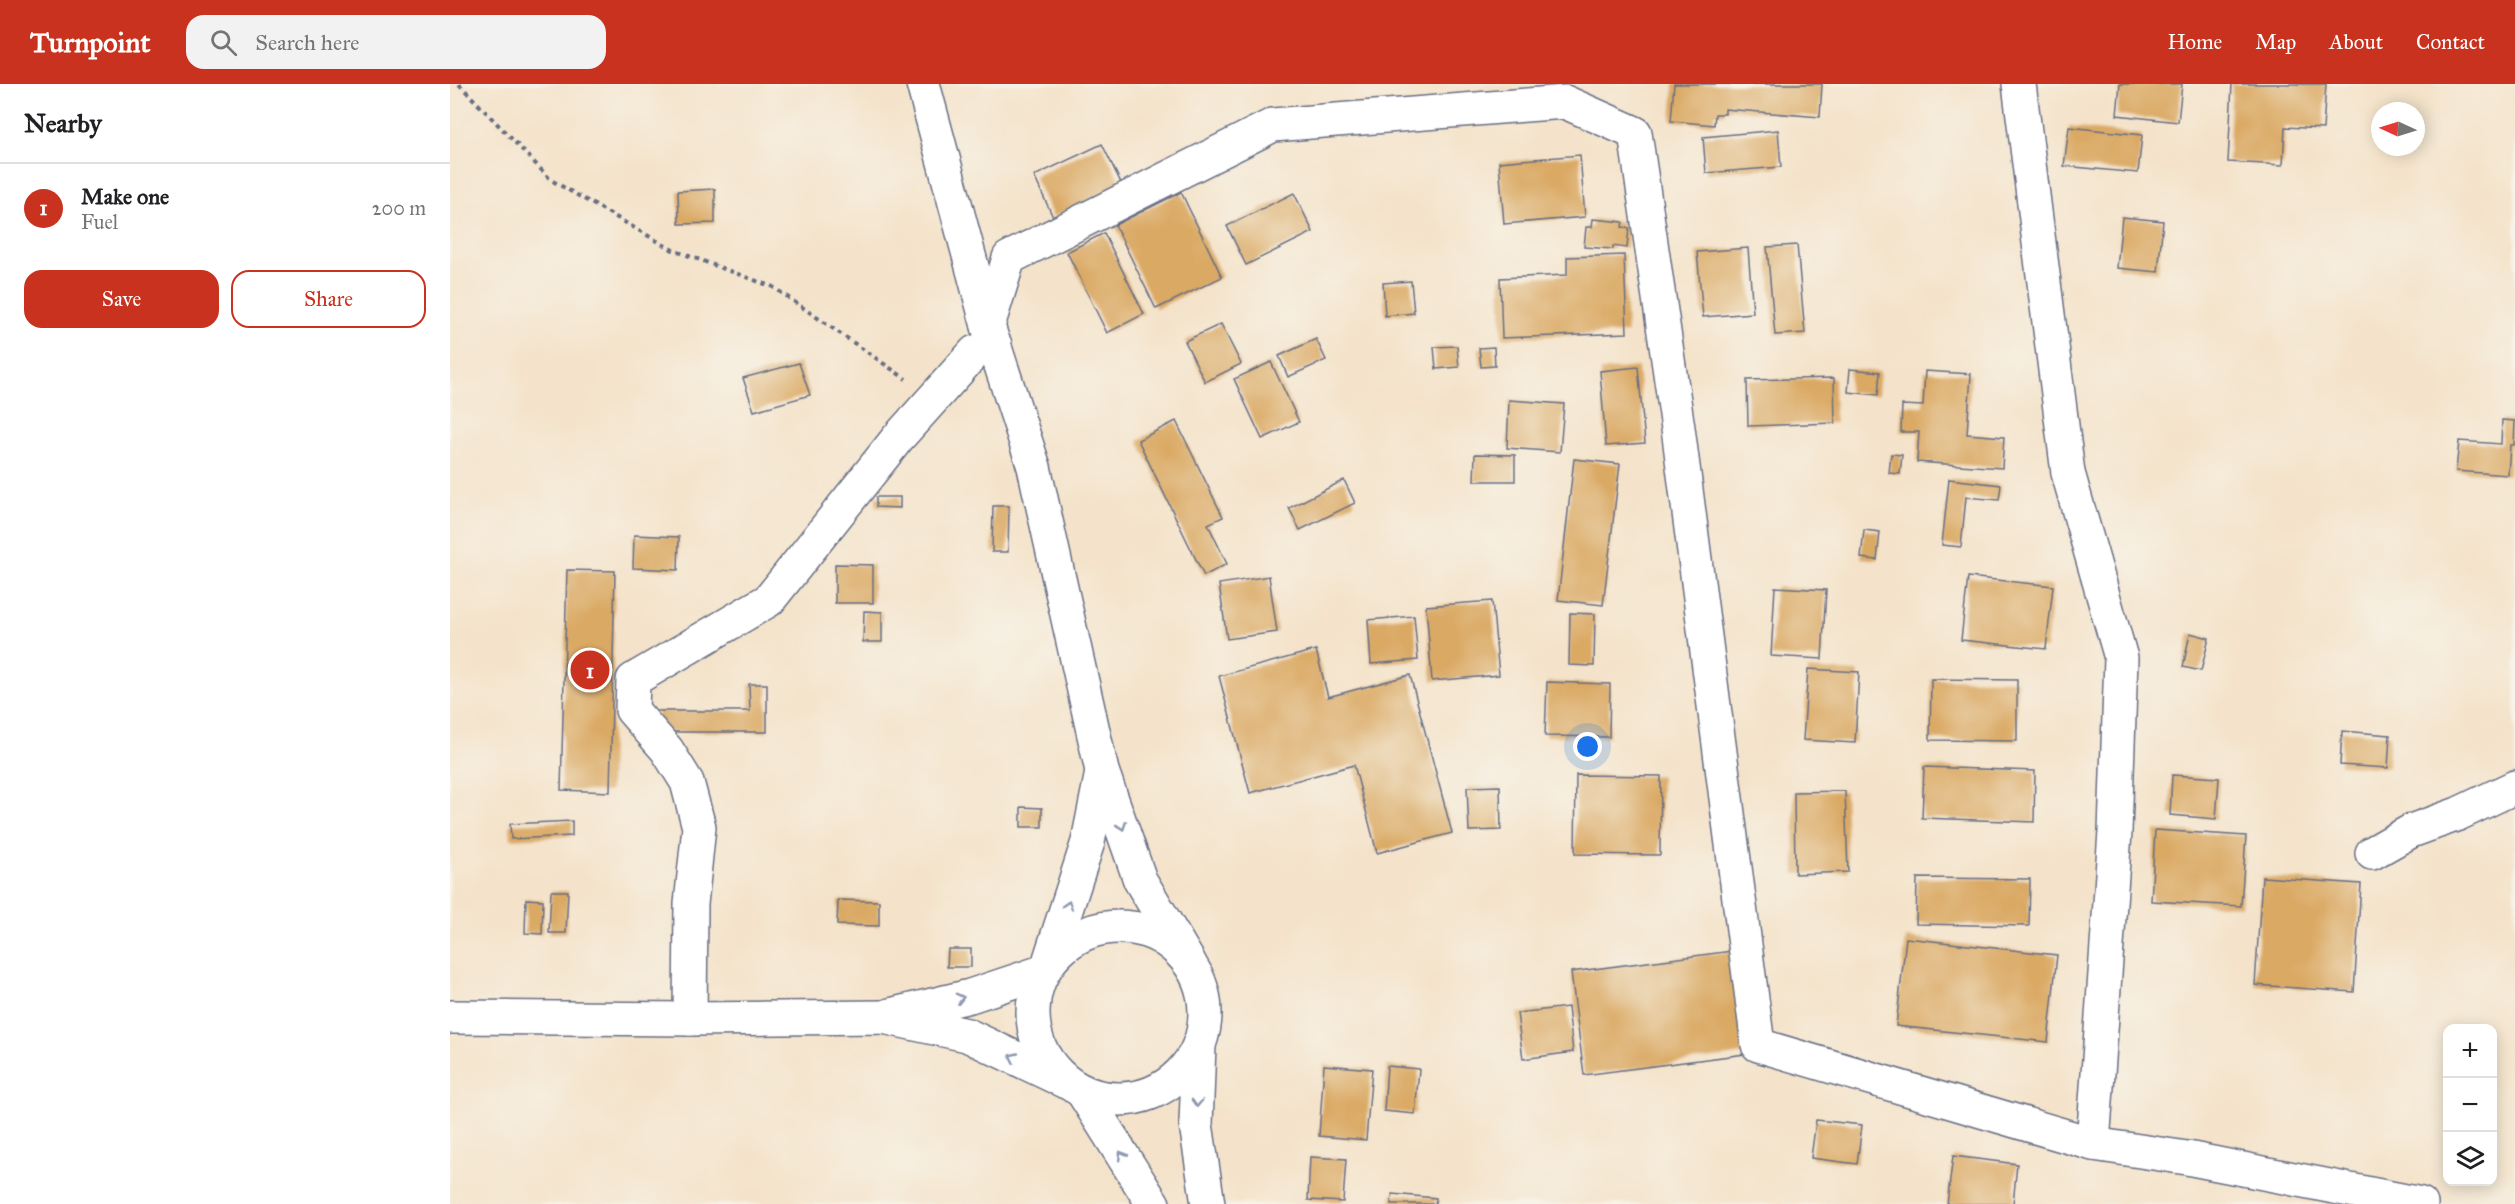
<!DOCTYPE html>
<html lang="en">
<head>
<meta charset="utf-8">
<style>
	body { margin:0; font-family:"IM FELL Great Primer",serif; background:#f2f2f2; color:#202124 }
	.controls { position:absolute; right:18px; bottom:18px; display:grid; overflow:hidden; border-radius:12px; box-shadow:0 3px 15px #0003 }
	.controls button { width:54px; height:54px; display:grid; place-items:center; padding:0; border:0; border-bottom:2px solid #e0e0e0; background:#fff; color:#202124; font:30px sans-serif }
	.compass { position:absolute; left:1921px; top:18px; width:54px; height:54px; border-radius:50%; background:#fff; box-shadow:0 3px 15px #0003; rotate:274deg }
	.you { position:absolute; left:1138px; top:663px; width:21px; height:21px; margin:-15px; border:4px solid #fff; border-radius:50%; background:#1a73e8; box-shadow:0 0 0 9px #1a73e833 }
	.badge { display:grid; place-items:center; width:39px; height:39px; border-radius:50%; background:#c8321e; color:#fff; font-size:20px; font-weight:700 }
	.pin { position:absolute; translate:-50% -50%; border:3px solid #fff; box-shadow:0 2px 6px #0006 }
	.list { margin:0; padding:0; list-style:none }
	h2 { display:flex; justify-content:space-between; align-items:center; height:78px; margin:0; padding:0 24px; font-size:26px }
	h2 small { font-size:20px; font-weight:400; color:#757577 }
	.list li { display:grid; grid-template-columns:39px 1fr auto; gap:18px; align-items:center; box-sizing:border-box; height:90px; padding:0 24px; border-top:2px solid #e0e0e0 }
	.list b { display:block; font-size:22px; white-space:nowrap }
	.list p { margin:0; font-size:20px; white-space:nowrap; color:#757577 }
	.list em { font-size:20px; font-style:normal; color:#757577 }
	.actions { display:flex; gap:12px; padding:18px 24px }
	.actions a { flex:1; padding:14px 0; border:2px solid #c8321e; border-radius:18px; text-align:center; font-size:21px; color:#c8321e }
	.actions .main { background:#c8321e; color:#fff }
	.icon { flex:none; width:33px; height:33px; fill:none; stroke:currentColor; stroke-width:2; stroke-linecap:round; stroke-linejoin:round }
	.map { position:relative; flex:none; width:2065px; height:1120px; overflow:hidden }
	header { display:flex; align-items:center; gap:36px; box-sizing:border-box; height:84px; padding:0 30px; background:#c8321e; color:#fff }
	header strong { font-size:28px }
	nav { display:flex; gap:33px; margin-inline-start:auto; font-size:21px }
	.search { width:420px; height:54px; background:#f2f2f2; display:flex; align-items:center; gap:15px; box-sizing:border-box; padding:0 21px; border-radius:18px; color:#757577; font-size:22px }
	main { display:flex }
	aside { flex:1; background:#fff }
	.map>svg:first-child { display:block }
	.building { fill:#daa964 }
	.lines { fill:none; stroke-linecap:round; stroke-linejoin:round }
	.minor-casing { stroke:#676e84; stroke-width:36 }
	.major-casing { stroke:#676e84; stroke-width:36 }
	.path { stroke:#676e84; stroke-width:4; stroke-dasharray:4.5 4.5; stroke-linecap:butt }
	.minor { stroke:#fff; stroke-width:33 }
	.major { stroke:#fff; stroke-width:33 }
	.oneway { stroke:#8d97ae }
</style>
</head>
<body>
<header>
<strong>Turnpoint</strong>
<div class="search"><svg class="icon" aria-label="search" viewBox="0 0 24 24"><circle cx="10" cy="10" r="6"/><path d="M15 15l6 6"/></svg>Search here</div>
<nav><a>Home</a><a>Map</a><a>About</a><a>Contact</a></nav>
</header>
<main>
<aside>
<h2>Nearby<small></small></h2>
<ul class="list">
<li><span class="badge">1</span><div><b>Make one</b><p>Fuel</p></div><em>200 m</em></li>
</ul>
<div class="actions"><a class="main">Save</a><a>Share</a></div>
</aside>
<div class="map">
<svg width="2065" height="1120" viewBox="0 0 2065 1120">
	<rect width="100%" height="100%" fill="#f7f3e8"/>
	<filter id="ink" filterUnits="userSpaceOnUse"><feTurbulence type="fractalNoise" baseFrequency=".0167" numOctaves="2"/><feDisplacementMap in="SourceGraphic" scale="12" xChannelSelector="R" yChannelSelector="G"/><feConvolveMatrix kernelMatrix="1 2 1 2 8 2 1 2 1" color-interpolation-filters="sRGB"/></filter>
	<filter id="wash" filterUnits="userSpaceOnUse"><feTurbulence type="fractalNoise" baseFrequency=".008" numOctaves="4" result="noise"/><feDisplacementMap in="SourceGraphic" scale="24" xChannelSelector="R" yChannelSelector="G"/><feGaussianBlur stdDeviation="1.35" result="paint"/><feColorMatrix in="noise" values="0 0 0 0 0 0 0 0 0 0 0 0 0 0 0 0 0 1.4 0 .05"/><feComposite in="paint" operator="in"/></filter>
	<g filter="url(#wash)">
		<rect width="100%" height="100%" fill="#f4e3ca"/>
		<g id="blocks">
			<g class="building">
				<path d="M1224,0H1372L1370,33L1275,25V30H1265L1264,41L1221,37Z"/>
				<path d="M1670,0H1732L1728,38L1667,31Z"/>
				<path d="M1782,0H1876L1873,45L1835,43L1833,81L1778,78Z"/>
				<path d="M1619,43L1692,51L1688,89L1614,82Z"/>
				<path d="M1328,46L1331,83L1256,89L1253,53Z"/>
				<path d="M652,60L672,101L603,133L584,92Z"/>
				<path d="M1130,71L1135,133L1054,140L1049,78Z"/>
				<path d="M265,105V139L229,140L228,107Z"/>
				<path d="M731,108L772,193L706,225L665,141Z"/>
				<path d="M844,109L863,148L796,181L777,142Z"/>
				<path d="M1672,133L1713,137L1708,188L1667,184Z"/>
				<path d="M1143,135L1173,138L1172,143L1179,144L1177,164L1163,162V165L1134,163L1136,143H1142Z"/>
				<path d="M654,149L694,230L657,249L617,168Z"/>
				<path d="M1347,161L1355,249L1325,251L1317,163Z"/>
				<path d="M1298,164L1303,229L1253,233L1247,168Z"/>
				<path d="M1174,171L1177,249L1052,254L1050,194L1117,191V173Z"/>
				<path d="M961,197L964,229L935,232L933,199Z"/>
				<path d="M771,240L791,280L755,298L735,257Z"/>
				<path d="M866,255L876,276L838,293L829,272Z"/>
				<path d="M1007,262L1009,283L986,285L984,263Z"/>
				<path d="M1044,263L1045,282L1031,283L1029,264Z"/>
				<path d="M821,278L849,338L812,355L784,295Z"/>
				<path d="M349,279L360,311L304,327L293,294Z"/>
				<path d="M1188,283L1195,359L1156,362L1150,287Z"/>
				<path d="M1400,285L1430,288L1428,311L1398,308Z"/>
				<path d="M1475,287L1521,290L1517,350L1554,353L1552,384L1467,378L1469,348H1451L1452,321L1473,322Z"/>
				<path d="M1384,294L1385,339L1298,342L1297,296Z"/>
				<path d="M1059,316L1114,320L1110,368L1057,364Z"/>
				<path d="M2052,336L2065,337L2064,361H2060L2058,391L2006,387L2009,357L2051,360Z"/>
				<path d="M726,337L773,433L758,440L777,480L754,492L688,356Z"/>
				<path d="M1025,370L1065,371V397H1024Z"/>
				<path d="M1441,370L1452,371L1450,390L1439,389Z"/>
				<path d="M1124,375L1170,380L1153,521L1108,516Z"/>
				<path d="M1499,395L1551,401L1549,416L1516,413L1511,463L1492,461Z"/>
				<path d="M894,396L905,419L850,446L839,424Z"/>
				<path d="M426,413H450V424L426,423Z"/>
				<path d="M543,422H559L558,468H542Z"/>
				<path d="M1414,446L1430,448L1427,476L1411,474Z"/>
				<path d="M184,451L229,453L228,486L183,484Z"/>
				<path d="M385,480L423,481V519H385Z"/>
				<path d="M117,486L165,487L160,708L111,706Z"/>
				<path d="M819,492L827,548L777,555L769,500Z"/>
				<path d="M1518,493L1603,502L1596,565L1511,556Z"/>
				<path d="M1325,503L1376,506L1372,575L1321,572Z"/>
				<path d="M1042,517L1049,591L982,597L976,522Z"/>
				<path d="M414,527L432,528V558H413Z"/>
				<path d="M1120,529L1145,530L1144,582L1119,581Z"/>
				<path d="M964,532L968,576L921,580L918,536Z"/>
				<path d="M1740,549L1759,554L1751,587L1733,583Z"/>
				<path d="M866,566L878,613L960,591L1002,749L927,769L904,681L800,709L769,592Z"/>
				<path d="M1358,585L1409,588L1405,659L1353,656Z"/>
				<path d="M1481,595L1567,596V657L1480,656Z"/>
				<path d="M1097,598L1160,600L1159,653L1095,652Z"/>
				<path d="M299,600H317V648H207V627H300Z"/>
				<path d="M1892,647L1940,651L1938,684L1890,681Z"/>
				<path d="M1474,683L1585,687L1584,738L1472,734Z"/>
				<path d="M1126,691L1211,692L1210,771L1125,770Z"/>
				<path d="M1722,691L1769,694L1766,735L1720,731Z"/>
				<path d="M1050,702L1051,746L1019,747L1017,703Z"/>
				<path d="M1395,707L1398,788L1345,790L1344,708Z"/>
				<path d="M571,723L592,724V743H571Z"/>
				<path d="M122,737V752L61,755L60,740Z"/>
				<path d="M1705,746L1796,752L1791,822L1701,817Z"/>
				<path d="M1812,793L1911,800L1904,908L1805,901Z"/>
				<path d="M1467,794L1580,795L1579,842L1466,840Z"/>
				<path d="M101,807H118L116,849H99Z"/>
				<path d="M76,815L93,816L92,850L75,849Z"/>
				<path d="M388,816L429,817V842L387,841Z"/>
				<path d="M1456,854L1607,871L1598,958L1446,942Z"/>
				<path d="M498,865H521V883H497Z"/>
				<path d="M1282,867L1295,970L1134,991L1121,888Z"/>
				<path d="M1118,923L1123,968L1073,975L1067,929Z"/>
				<path d="M874,981L922,985L916,1056L869,1052Z"/>
				<path d="M937,982L969,985L965,1030L934,1027Z"/>
				<path d="M1366,1036L1412,1041L1407,1080L1361,1074Z"/>
				<path d="M1503,1072L1567,1080L1563,1120H1497Z"/>
				<path d="M860,1073L896,1075L893,1118L858,1116Z"/>
				<path d="M942,1110L986,1114L985,1120H941Z"/>
			</g>
		</g>
	</g>
	<g filter="url(#ink)">
		<use href="#blocks" fill-opacity="0" stroke="#676e84" stroke-width="1.5"/>
		<g class="lines">
			<g class="minor-casing">
				<g id="minor">
					<path d="M1569,0L1618,389L1671,574L1665,748L1643,1060"/>
					<path d="M538,242L559,174L823,41L1115,18L1185,49L1228,344L1308,961L1643,1060L1737,1074L1971,1120"/>
					<path d="M1922,769L1961,747L2008,730L2065,703"/>
					<path d="M440,931L520,912L592,888"/>
					<path d="M0,933L240,935L433,933L517,951L616,998"/>
					<path d="M240,935L241,820L249,743L237,698L217,666L182,626L183,596L319,516L447,355L525,268L545,261"/>
				</g>
			</g>
			<g class="major-casing">
				<g id="major">
					<path d="M473,0L538,242L584,383L652,687L690,796L739,878"/>
					<circle cx="669" cy="929" r="86"/>
					<path d="M600,875L638,758L652,688"/>
					<path d="M749,961L746,1040L758,1120"/>
					<path d="M632,1007L703,1120"/>
				</g>
			</g>
			<path class="path" d="M9,0L101,96L223,166L323,203L456,295"/>
			<use href="#minor" class="minor"/>
			<use href="#major" class="major"/>
		</g>
		<defs><path id="oneway-chevron" d="M-2-3.5L2.5 0L-2 3.5" fill="none" stroke-width="1.6" stroke-linecap="round" stroke-linejoin="round" transform="scale(1.5)"/></defs>
		<g class="oneway">
			<use href="#oneway-chevron" transform="translate(672 742) rotate(71)"/>
			<use href="#oneway-chevron" transform="translate(618 821) rotate(-72)"/>
			<use href="#oneway-chevron" transform="translate(510 914) rotate(-14)"/>
			<use href="#oneway-chevron" transform="translate(563 973) rotate(-155)"/>
			<use href="#oneway-chevron" transform="translate(747 1019) rotate(92)"/>
			<use href="#oneway-chevron" transform="translate(672 1071) rotate(-122)"/>
		</g>
	</g>
</svg>
<div class="controls">
<button>+</button>
<button>−</button>
<button><svg class="icon" aria-label="layers" viewBox="0 0 24 24"><path d="M12 4l9 5-9 5-9-5zM3 14l9 5 9-5"/></svg></button>
</div>
<svg class="compass" viewBox="-18 -18 36 36"><path d="M0-13l5 13h-10z" fill="#e53935"/><path d="M0 13l5-13h-10z" fill="#757577"/></svg>
<div class="you"></div>
<div class="pin badge" style="left:140px;top:586px">1</div>
</div>
</main>
</body>
</html>
